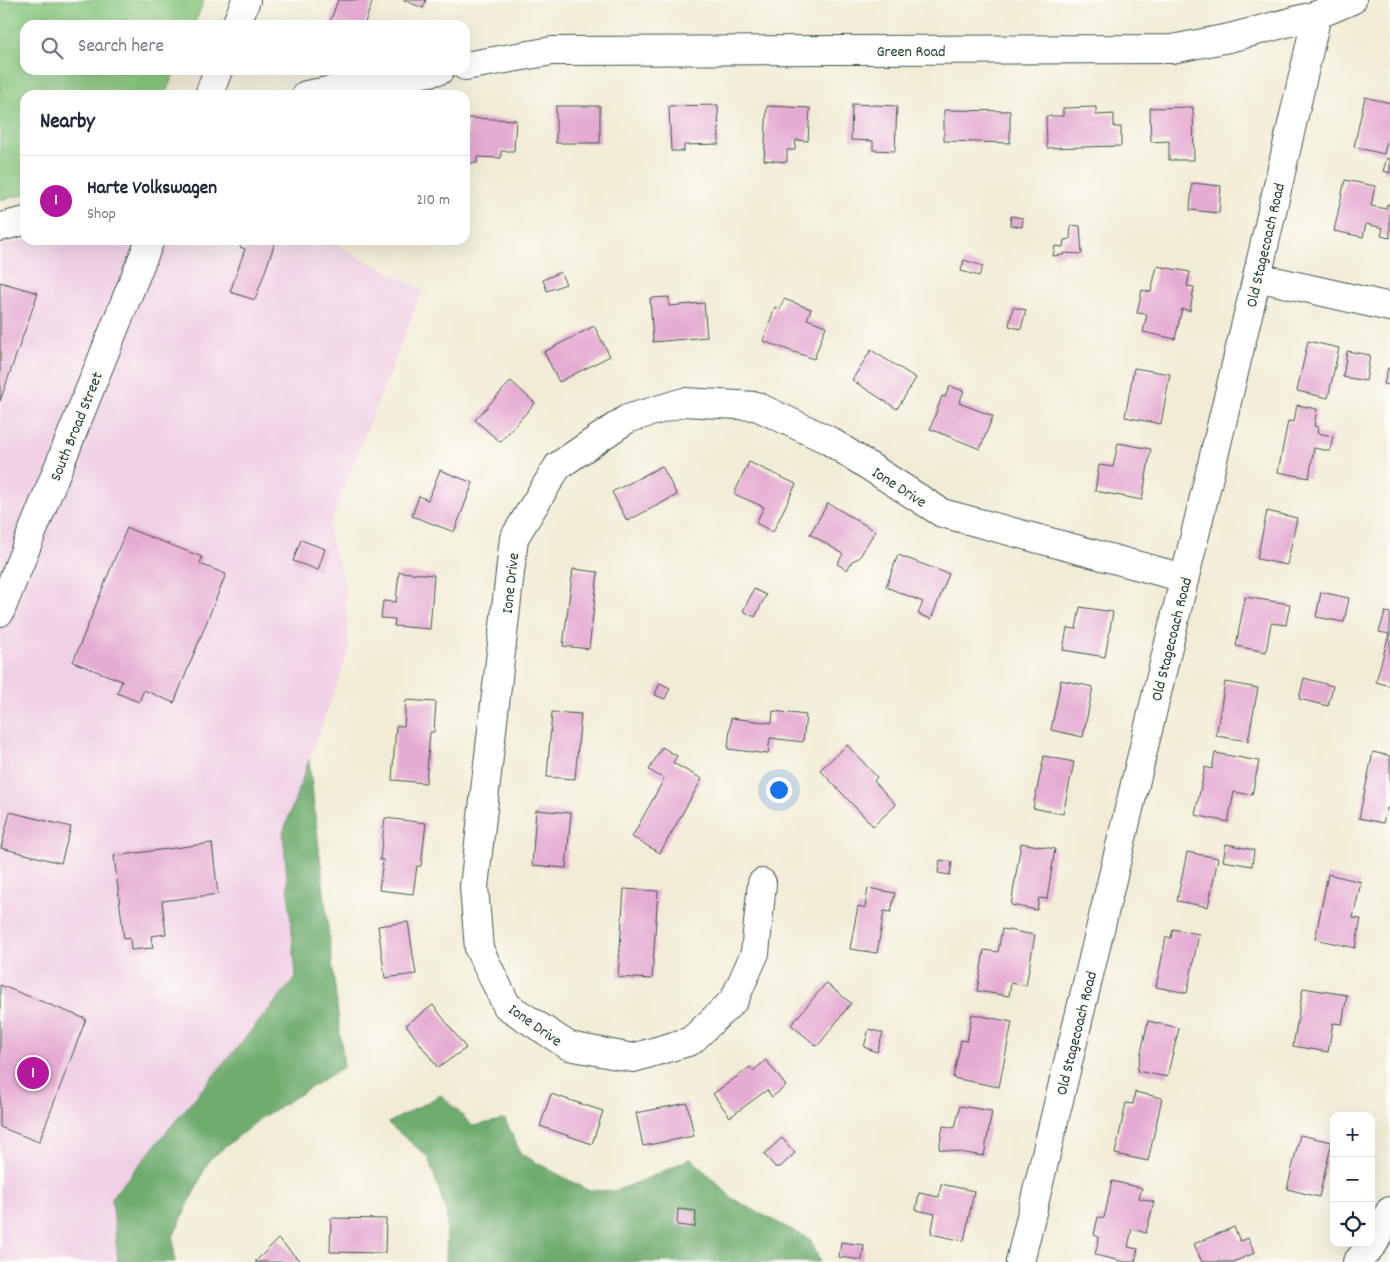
<!DOCTYPE html>
<html lang="en">
<head>
<meta charset="utf-8">
<style>
	body { margin:0; font-family:Dekko,sans-serif; background:#f6f6f7; color:#1f2937 }
	.controls { position:absolute; right:15px; bottom:15px; display:grid; overflow:hidden; border-radius:10px; box-shadow:0 5px 20px #0002 }
	.controls button { width:45px; height:45px; display:grid; place-items:center; padding:0; border:0; border-bottom:1px solid #e0e1e3; background:#fff; color:#1f2937; font:25px sans-serif }
	.you { position:absolute; left:778px; top:789px; width:18px; height:18px; margin:-12px; border:4px solid #fff; border-radius:50%; background:#1a73e8; box-shadow:0 0 0 8px #1a73e833 }
	.badge { display:grid; place-items:center; width:32px; height:32px; border-radius:50%; background:#b5179e; color:#fff; font-size:16px; font-weight:700 }
	.pin { position:absolute; translate:-50% -50%; border:2px solid #fff; box-shadow:0 1px 5px #0006 }
	.list { margin:0; padding:0; list-style:none }
	h2 { display:flex; justify-content:space-between; align-items:center; height:65px; margin:0; padding:0 20px; font-size:21px }
	h2 small { font-size:16px; font-weight:400; color:#747a83 }
	.list li { display:grid; grid-template-columns:32px 1fr auto; gap:15px; align-items:center; box-sizing:border-box; height:90px; padding:0 20px; border-top:1px solid #e0e1e3 }
	.list b { display:block; font-size:19px; white-space:nowrap }
	.list p { margin:0; font-size:16px; white-space:nowrap; color:#747a83 }
	.list em { font-size:16px; font-style:normal; color:#747a83 }
	.icon { flex:none; width:28px; height:28px; fill:none; stroke:currentColor; stroke-width:2; stroke-linecap:round; stroke-linejoin:round }
	.map { position:relative; flex:none; width:1390px; height:1262px; overflow:hidden }
	.search { position:absolute; background:#fff; box-shadow:0 5px 20px #0002; left:20px; top:20px; width:450px; height:55px; display:flex; align-items:center; gap:12px; box-sizing:border-box; padding:0 18px; border-radius:15px; color:#747a83; font-size:19px }
	.panel { position:absolute; background:#fff; box-shadow:0 5px 20px #0002; left:20px; top:90px; width:450px; height:155px; border-radius:15px }
	.map>svg:first-child { display:block }
	.built { fill:#f0d0e5 }
	.green { fill:#89c87f; stroke:#54825a }
	.forest { fill:#6eac6e; stroke:#467451 }
	.building { fill:#e5abd2 }
	.lines { fill:none; stroke-linecap:round; stroke-linejoin:round }
	.minor-casing { stroke:#3f574c; stroke-width:30 }
	.major-casing { stroke:#3f574c; stroke-width:30 }
	.minor { stroke:#fff; stroke-width:28 }
	.major { stroke:#fff; stroke-width:28 }
	.labels { text-anchor:middle; stroke-width:5; stroke-linejoin:round; paint-order:stroke }
	.street-label { font-size:16px; fill:#1f3d34; stroke:#fdfcf7 }
</style>
</head>
<body>
<div class="map">
<svg width="1390" height="1262" viewBox="0 0 1390 1262">
	<rect width="100%" height="100%" fill="#fdfcf7"/>
	<filter id="ink" filterUnits="userSpaceOnUse"><feTurbulence type="fractalNoise" baseFrequency=".02" numOctaves="2"/><feDisplacementMap in="SourceGraphic" scale="10" xChannelSelector="R" yChannelSelector="G"/><feConvolveMatrix kernelMatrix="1 2 1 2 8 2 1 2 1" color-interpolation-filters="sRGB"/></filter>
	<filter id="wash" filterUnits="userSpaceOnUse"><feTurbulence type="fractalNoise" baseFrequency=".0096" numOctaves="4" result="noise"/><feDisplacementMap in="SourceGraphic" scale="20" xChannelSelector="R" yChannelSelector="G"/><feGaussianBlur stdDeviation="1.12" result="paint"/><feColorMatrix in="noise" values="0 0 0 0 0 0 0 0 0 0 0 0 0 0 0 0 0 1.4 0 .05"/><feComposite in="paint" operator="in"/></filter>
	<g filter="url(#wash)">
		<rect width="100%" height="100%" fill="#f2ecd6"/>
		<path class="built" d="M25,240H327L422,290L328,530L345,584L349,650L283,833L296,977L112,1197L118,1262H0V246Z"/>
		<path class="green" d="M0,0H204L194,25H25V70H175L165,95H25V194L0,200Z"/>
		<g class="forest">
			<path d="M309,760L344,1067L261,1118L209,1160L173,1237L175,1262H118L112,1197L296,977L283,833Z"/>
			<path d="M441,1095L473,1126L505,1119L521,1154L587,1190L615,1191L653,1176L691,1158L733,1199L811,1240L820,1262H446L447,1214L428,1157L388,1123Z"/>
		</g>
		<g id="blocks">
			<g class="building">
				<path d="M338,0H373L364,25H329Z"/>
				<path d="M403,0H426L423,8Z"/>
				<path d="M1365,97L1390,103V130L1384,154L1354,147Z"/>
				<path d="M852,104L897,106L895,151L873,150V141L851,140Z"/>
				<path d="M718,105L719,144L684,145V151H671L669,106Z"/>
				<rect x="556" y="106" width="44" height="37"/>
				<path d="M767,106L810,108L808,141L796,140L795,150H787V162L764,160Z"/>
				<path d="M1096,107V115L1114,114V127H1121V146L1047,148L1046,116H1063V108Z"/>
				<path d="M1193,107L1194,160H1169V141L1151,142L1150,108Z"/>
				<path d="M944,110L1010,111V143L944,141Z"/>
				<path d="M468,118L516,120L514,151H501V158L477,157V163H466Z"/>
				<path d="M1387,158L1390,159V173L1383,171Z"/>
				<path d="M1345,180L1375,186L1371,206L1386,209L1387,204L1390,205V238L1381,236L1383,228L1366,224L1363,237L1334,231Z"/>
				<path d="M1192,183L1221,186L1219,213L1190,210Z"/>
				<path d="M1011,216L1023,218L1022,227L1010,225Z"/>
				<path d="M1071,225L1080,226L1082,254L1064,253L1063,255L1053,256L1055,246L1063,247L1064,240L1070,239Z"/>
				<path d="M242,240H276L255,300L230,292L245,249L240,247Z"/>
				<path d="M964,260L983,266L979,276L961,271Z"/>
				<path d="M1157,266L1190,272L1187,286L1194,287L1190,311L1182,309L1175,339L1143,332L1147,314L1137,313L1142,290L1151,292Z"/>
				<path d="M560,272L566,284L547,291L543,280Z"/>
				<path d="M0,282L38,293L0,401Z"/>
				<path d="M669,297V306L704,303L707,337L653,342L650,298Z"/>
				<path d="M784,299L811,309L807,319L826,326L814,359L763,341L775,307L780,309Z"/>
				<path d="M1013,307L1026,310L1021,329L1009,326Z"/>
				<path d="M594,326L610,356L559,382L544,352Z"/>
				<path d="M1308,341L1339,348L1328,398L1297,391Z"/>
				<path d="M871,350L916,378L897,409L852,380Z"/>
				<path d="M1347,351L1370,355L1366,381L1343,377Z"/>
				<path d="M1134,368L1170,374L1161,424L1125,417Z"/>
				<path d="M1388,368H1390V385L1384,384Z"/>
				<path d="M511,381L535,403L500,442L475,420Z"/>
				<path d="M950,386L964,391L959,403L993,416L980,449L930,429L942,396L945,397Z"/>
				<path d="M1297,405L1317,409L1314,426L1318,427L1317,433L1333,436L1330,451L1314,448L1309,478L1278,472L1288,421L1294,422Z"/>
				<path d="M1118,443L1151,449L1142,500L1095,491L1099,465L1113,467Z"/>
				<path d="M749,462L796,484L773,532L756,523L764,507L734,494Z"/>
				<path d="M662,466L677,495L627,521L612,492Z"/>
				<path d="M440,470L473,483L454,532L412,516L419,496L428,500Z"/>
				<path d="M828,503L875,531L859,558L852,561L847,570L837,564L843,554L810,534Z"/>
				<path d="M1267,511L1297,518L1287,565L1257,559Z"/>
				<path d="M127,528L202,557L200,564L226,574L174,703L144,690L139,702L117,693L122,681L73,662Z"/>
				<path d="M301,540L325,549L318,570L293,561Z"/>
				<path d="M898,555L949,574L931,619L918,614L923,602L886,587Z"/>
				<path d="M573,569L598,572L589,649L563,646Z"/>
				<path d="M399,572L434,575L430,629L394,626L395,619L381,618L383,601L396,602Z"/>
				<path d="M754,589L766,595L755,617L743,611Z"/>
				<path d="M1321,592L1349,598L1344,622L1316,617Z"/>
				<path d="M1245,597L1290,604L1286,625L1271,623L1266,652L1236,646Z"/>
				<path d="M1080,607L1113,612L1105,657L1063,650L1067,628L1076,629Z"/>
				<path d="M1385,612L1390,613V686L1376,682L1389,634L1379,632Z"/>
				<path d="M1304,678L1333,686L1328,706L1299,699Z"/>
				<path d="M1061,680L1093,687L1083,737L1051,730Z"/>
				<path d="M1225,682L1258,688L1248,741L1216,736Z"/>
				<path d="M660,683L670,688L665,699L655,695Z"/>
				<path d="M406,700L436,702L434,732H430L426,783L392,780L396,726H404Z"/>
				<path d="M773,711L806,715L803,742L770,738L768,754L728,749L731,718L772,723Z"/>
				<path d="M552,712L581,714L575,779L547,777Z"/>
				<path d="M847,745L877,777L874,781L896,805L873,826L820,770Z"/>
				<path d="M662,747L677,756L673,763L702,779L660,853L632,837L664,779L649,770Z"/>
				<path d="M1373,752L1390,756V809L1387,808L1383,823L1359,818Z"/>
				<path d="M1215,753L1259,761L1252,795L1234,792L1228,822L1195,815L1205,767L1212,769Z"/>
				<path d="M1044,756L1074,762L1063,814L1033,808Z"/>
				<path d="M536,810L571,813L566,868L532,865Z"/>
				<path d="M10,812L71,827L61,863L1,848Z"/>
				<path d="M385,818L426,823L421,866H417L413,894L379,890L383,860H380Z"/>
				<path d="M212,843L218,894L162,901L166,934L151,936L153,948L131,950L130,938L124,939L114,856Z"/>
				<path d="M1021,843L1055,849L1047,899L1039,898L1037,910L1011,905Z"/>
				<path d="M1226,844L1254,850L1252,866L1223,861Z"/>
				<path d="M1187,852L1218,858L1208,907L1177,901Z"/>
				<path d="M940,860L952,862L950,875L938,873Z"/>
				<path d="M1328,874L1361,882L1353,918L1361,919L1355,948L1315,939Z"/>
				<path d="M868,888L895,893L891,912L884,911L877,953L850,949L858,906L865,908Z"/>
				<path d="M624,889L658,891L652,979L618,977Z"/>
				<path d="M408,922L416,974L385,978L378,926Z"/>
				<path d="M1002,929L1035,935L1026,986L1011,983L1009,996L977,991L984,950L998,952Z"/>
				<path d="M1173,929L1199,934L1187,993L1156,987L1166,937L1171,938Z"/>
				<path d="M826,983L851,1003L821,1042L817,1046L791,1025Z"/>
				<path d="M0,985L86,1019L39,1142L0,1127Z"/>
				<path d="M1303,988L1347,995L1342,1024L1333,1023L1328,1052L1293,1046Z"/>
				<path d="M433,1005L466,1048L438,1068L406,1025Z"/>
				<path d="M972,1014L1012,1022L999,1087L953,1078L961,1040L967,1041Z"/>
				<path d="M1148,1021L1179,1028L1167,1077L1137,1071Z"/>
				<path d="M869,1029L883,1033L877,1052L864,1047Z"/>
				<path d="M766,1060L786,1086L772,1097L767,1090L730,1117L713,1094L750,1067L753,1071Z"/>
				<path d="M1135,1092L1162,1098L1148,1161L1115,1154L1126,1103L1133,1104Z"/>
				<path d="M551,1094L603,1111L592,1144L540,1126Z"/>
				<path d="M687,1103L694,1136L643,1146L636,1113Z"/>
				<path d="M960,1106L992,1111L984,1156L939,1149L943,1126L955,1128Z"/>
				<path d="M1300,1135L1332,1142L1319,1197L1287,1189Z"/>
				<path d="M782,1138L795,1153L780,1167H775L764,1154Z"/>
				<path d="M1112,1181L1142,1188L1139,1198L1154,1202L1146,1233L1132,1229L1128,1247L1138,1249L1135,1262H1125L1095,1255L1099,1237L1094,1235L1098,1217L1104,1218Z"/>
				<path d="M941,1184L974,1191L964,1241L931,1234L935,1214L916,1210L919,1193L939,1197Z"/>
				<path d="M678,1209L696,1211L695,1227L677,1225Z"/>
				<path d="M331,1218L386,1219L385,1253L330,1252Z"/>
				<path d="M1234,1227L1240,1241L1248,1238L1255,1253L1233,1262H1202L1194,1244Z"/>
				<path d="M278,1239L301,1262H255Z"/>
				<path d="M841,1242L864,1245L862,1260L839,1257Z"/>
			</g>
		</g>
	</g>
	<g filter="url(#ink)">
		<use href="#blocks" fill-opacity="0" stroke="#3f574c" stroke-width="1"/>
		<g class="lines">
			<g class="minor-casing">
				<g id="minor">
					<path d="M465,66L552,51L1172,49L1229,38L1317,15L1352,0"/>
					<path d="M306,95L440,70"/>
					<path d="M0,227L25,221"/>
					<path d="M1257,277L1390,307"/>
					<path d="M762,883L755,953L734,1000L691,1041L633,1058L569,1046L507,1006L479,949L474,887L514,538L558,466L627,419L684,402L756,406L828,440L942,513L1184,578"/>
					<path d="M1020,1262L1257,277L1317,15"/>
					<path d="M1357,1262L1374,1243L1390,1211"/>
				</g>
			</g>
			<g class="major-casing">
				<g id="major">
					<path d="M236,25L246,0"/>
					<path d="M209,95L218,70"/>
					<path d="M0,612L150,240"/>
				</g>
			</g>
			<use href="#minor" class="minor"/>
			<use href="#major" class="major"/>
		</g>
	</g>
	<g class="labels">
		<g class="street-label">
			<text x="911" y="56">Green Road</text>
			<text transform="translate(1264 245) rotate(-77)" y="6">Old Stagecoach Road</text>
			<text transform="translate(75 426) rotate(-68)" y="6">South Broad Street</text>
			<text transform="translate(900 486) rotate(33)" y="6">Ione Drive</text>
			<text transform="translate(509 583) rotate(-84)" y="6">Ione Drive</text>
			<text transform="translate(1170 639) rotate(-76)" y="6">Old Stagecoach Road</text>
			<text transform="translate(536 1024) rotate(35)" y="6">Ione Drive</text>
			<text transform="translate(1075 1033) rotate(-76)" y="6">Old Stagecoach Road</text>
		</g>
	</g>
</svg>
<div class="controls">
<button>+</button>
<button>−</button>
<button><svg class="icon" aria-label="locate" viewBox="0 0 24 24"><circle cx="12" cy="12" r="6"/><path d="M12 2v4M12 18v4M2 12h4M18 12h4"/></svg></button>
</div>
<div class="you"></div>
<div class="pin badge" style="left:33px;top:1073px">1</div>
<div class="search"><svg class="icon" aria-label="search" viewBox="0 0 24 24"><circle cx="10" cy="10" r="6"/><path d="M15 15l6 6"/></svg>Search here</div>
<section class="panel">
<h2>Nearby<small></small></h2>
<ul class="list">
<li><span class="badge">1</span><div><b>Harte Volkswagen</b><p>Shop</p></div><em>210 m</em></li>
</ul>
</section>
</div>
</body>
</html>
